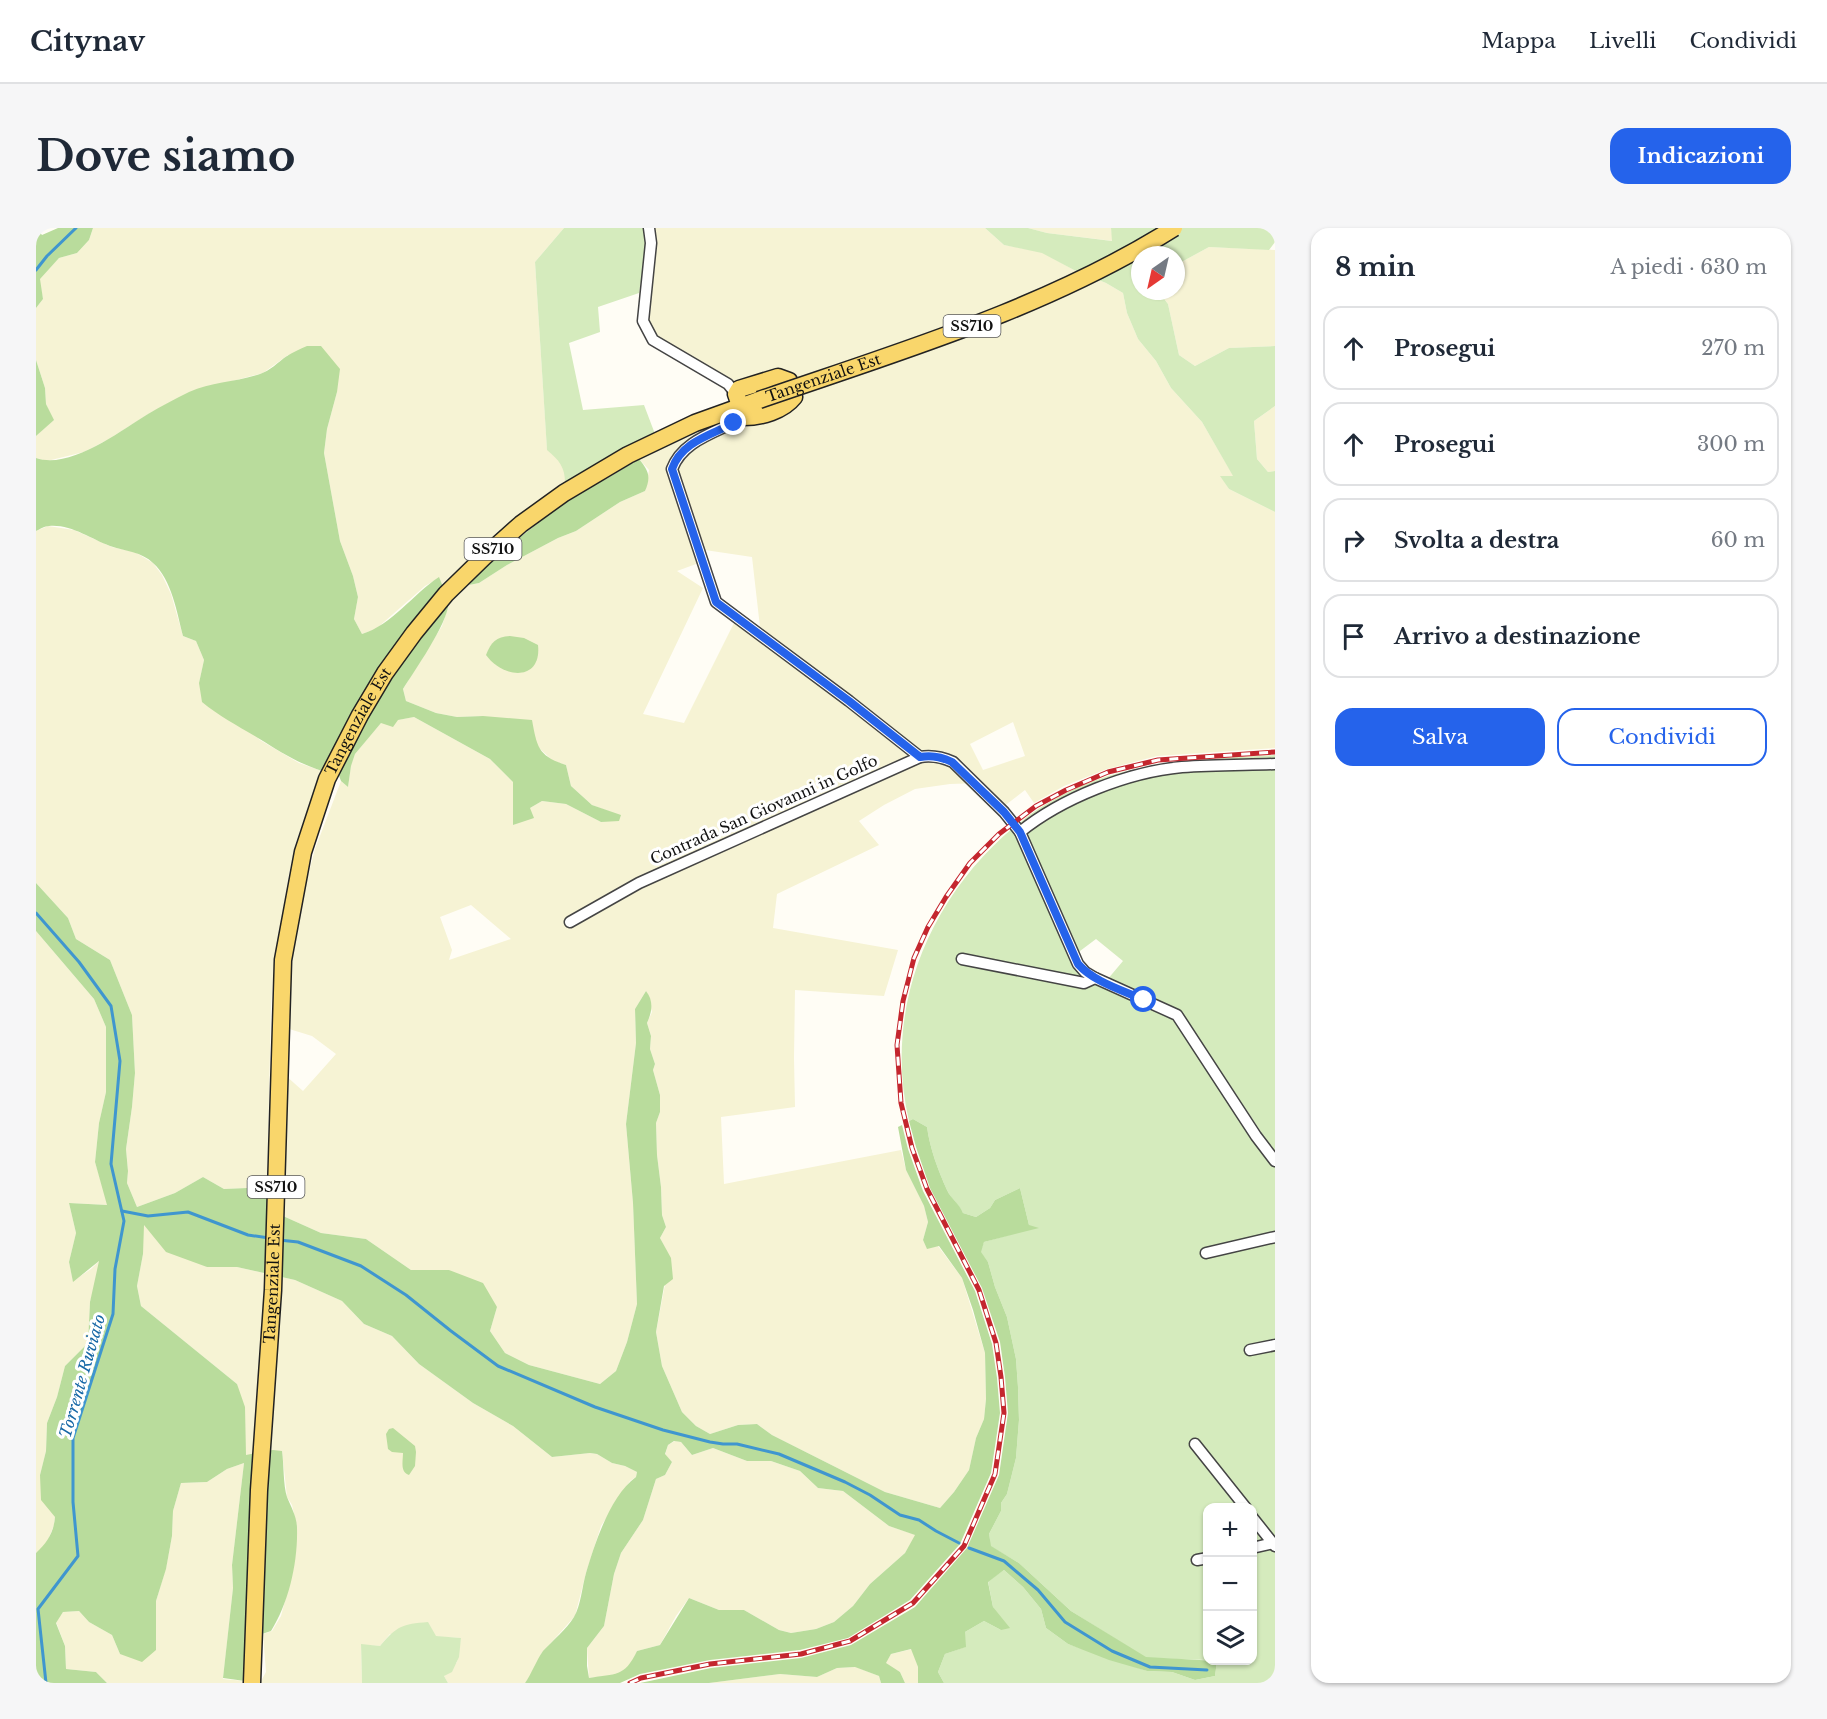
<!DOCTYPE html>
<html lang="it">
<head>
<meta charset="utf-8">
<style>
	body { margin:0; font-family:"Libre Baskerville",serif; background:#f6f6f7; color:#1f2937 }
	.controls { position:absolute; right:18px; bottom:18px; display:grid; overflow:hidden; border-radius:12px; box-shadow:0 2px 4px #0004 }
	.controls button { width:54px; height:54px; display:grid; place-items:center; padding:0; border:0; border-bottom:2px solid #e0e1e3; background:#fff; color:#1f2937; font:30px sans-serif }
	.compass { position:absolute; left:1095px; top:18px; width:54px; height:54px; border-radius:50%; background:#fff; box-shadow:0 2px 4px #0004; rotate:214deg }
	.stop { position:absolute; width:18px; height:18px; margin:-14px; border:4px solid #2563eb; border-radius:50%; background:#fff }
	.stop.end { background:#2563eb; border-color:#fff; box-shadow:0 2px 6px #0008 }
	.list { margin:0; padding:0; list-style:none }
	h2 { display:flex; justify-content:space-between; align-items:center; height:78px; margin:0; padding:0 24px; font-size:26px }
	h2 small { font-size:20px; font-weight:400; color:#747a83 }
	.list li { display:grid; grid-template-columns:39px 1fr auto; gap:18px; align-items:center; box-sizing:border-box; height:84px; margin:0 12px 12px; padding:0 12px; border:2px solid #e0e1e3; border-radius:18px }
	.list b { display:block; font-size:22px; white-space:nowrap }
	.list em { font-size:20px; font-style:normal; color:#747a83 }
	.actions { display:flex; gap:12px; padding:18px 24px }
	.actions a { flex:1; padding:14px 0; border:2px solid #2563eb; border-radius:18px; text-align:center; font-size:21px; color:#2563eb }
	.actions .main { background:#2563eb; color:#fff }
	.icon { flex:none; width:33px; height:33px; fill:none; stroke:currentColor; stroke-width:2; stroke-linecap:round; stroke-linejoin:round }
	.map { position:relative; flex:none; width:1239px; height:1455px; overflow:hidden; border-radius:18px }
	header { display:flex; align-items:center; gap:36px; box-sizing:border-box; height:84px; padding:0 30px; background:#fff; border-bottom:2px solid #e0e1e3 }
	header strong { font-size:28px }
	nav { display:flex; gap:33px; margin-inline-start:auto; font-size:21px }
	.intro { display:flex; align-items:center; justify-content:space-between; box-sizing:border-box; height:144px; padding:0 36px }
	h1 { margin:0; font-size:42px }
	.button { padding:15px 27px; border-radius:18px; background:#2563eb; color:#fff; font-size:21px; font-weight:700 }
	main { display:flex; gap:36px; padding:0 36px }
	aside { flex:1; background:#fff; border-radius:18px; box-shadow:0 2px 4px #0004 }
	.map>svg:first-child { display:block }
	.farmland { fill:#f6f3d4; fill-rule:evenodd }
	.green { fill:#d5ebbd }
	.forest { fill:#b9dc9c; fill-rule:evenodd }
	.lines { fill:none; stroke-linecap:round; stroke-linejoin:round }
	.stream { stroke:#3f96cf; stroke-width:3 }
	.minor-casing { stroke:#444; stroke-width:13 }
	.primary-casing { stroke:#222; stroke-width:19 }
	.minor { stroke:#fff; stroke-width:10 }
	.primary { stroke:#f9d66b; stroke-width:16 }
	.rail-casing { stroke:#c4262e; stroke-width:5 }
	.rail { stroke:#fff; stroke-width:3; stroke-dasharray:9; stroke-linecap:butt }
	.primary-bridge-casing { stroke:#222; stroke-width:19; stroke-linecap:butt }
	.primary-bridge { stroke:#f9d66b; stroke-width:16 }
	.route { stroke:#2563eb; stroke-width:8 }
	.labels { text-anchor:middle; stroke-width:6; stroke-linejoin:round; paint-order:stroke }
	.shield { fill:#fff; stroke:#585858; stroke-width:1.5 }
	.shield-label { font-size:14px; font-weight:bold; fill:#111 }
	.street-label { font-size:15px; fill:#111; stroke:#fff }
	.water-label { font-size:16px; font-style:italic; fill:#1768a6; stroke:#fff }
</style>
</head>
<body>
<header>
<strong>Citynav</strong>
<nav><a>Mappa</a><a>Livelli</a><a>Condividi</a></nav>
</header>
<div class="intro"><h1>Dove siamo</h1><a class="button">Indicazioni</a></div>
<main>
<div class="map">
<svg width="1239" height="1455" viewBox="0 0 1239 1455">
	<rect width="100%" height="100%" fill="#fffdf5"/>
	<g class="farmland">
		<path d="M57,0H528L499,34L511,221L525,234L529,244V255L486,287L406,356L403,350L389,358L340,401L326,406L318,391L322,369L317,348L304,313L288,225L291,201L301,164L252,127L227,145L152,165L114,185L73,211L48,224L11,233L0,230V208L17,192L10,176L9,160L0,132V80L7,71L3,51L23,30L41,25L53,12Z"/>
		<path d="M610,0H949L968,17L1006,24L1038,42L1070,55L1087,65L1091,85L1102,111L1120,133L1135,160L1166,194L1198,249L1185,248L1193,261L1239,284V520L1121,528L1071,541L1028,558L998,575L989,562L967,579L945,555L914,556L879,561L848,577L823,593L843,617L741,666L737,700L862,722L848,768L759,762L758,830L759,879L685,889L688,956L865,922L870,942L888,978L892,994L887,1012L891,1020L902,1018L926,1050L949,1125L950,1171L948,1191L940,1210L933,1242L918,1264L904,1280L849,1264L736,1207L721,1196L702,1197L674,1206L660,1198L646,1184L626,1138L620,1104L634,1030L624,1010L630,999L626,987L625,959L621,927L620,895L624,884V867L617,842L619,836L614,821L615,808L611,795L616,784L610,763L599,781L600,815L590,896L597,975L601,1076L591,1114L580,1143L564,1156L493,1137L469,1125L454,1103L461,1079L413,1042H375L330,1011L285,1005L247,988L249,847L267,863L300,826L276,808L250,800L254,732L261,690L279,621L305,553L312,559L315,537L319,526L332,510L345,495L378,489L454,531L477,554V597L486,593L494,580L506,573L530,576L565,594L585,588L556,577L535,558L530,537L517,533L501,518L447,488L421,489L400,485L370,473L367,461L406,398L413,376L433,357L443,355L471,337L522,310L540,303L584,274L609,263L613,242L603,231L649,209L697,190L709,199L761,176L701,156L618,110L609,93L603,65L610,23ZM669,322L716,329L724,399L699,393L648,495L607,486L667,360L641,343L671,332ZM977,494L989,528L947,542L934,516ZM435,677L475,711L413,732L416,722L404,689Z"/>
		<path d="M992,0H1075L1077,13L1011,5Z"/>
		<path d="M1173,19L1239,22V118L1193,120L1159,138L1143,127L1132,76L1122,63H1140V37Z"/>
		<path d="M1239,178V243L1232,244L1221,231L1218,193Z"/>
		<path d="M12,298L38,302L76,319L99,324L117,335L126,347L135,366L147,408L160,413L168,432L163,455L224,512L263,535L286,543L260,614L253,646L238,737L235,778L231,962L211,960L188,961L167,949L139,965L101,979L91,955L92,942L90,921L96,879L99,845L96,787L74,732L40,711L32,690L0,655V303Z"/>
		<path d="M0,703L58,771L70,799V864L63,895L59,934L72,977L33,975L40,1005L33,1034L37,1053L55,1041L64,1032L61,1052L54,1074L52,1115L29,1138L21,1169L11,1195L10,1223L4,1247L19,1289L18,1297L10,1317L0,1325Z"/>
		<path d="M107,996L171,1039H201L259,1052L306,1073L328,1096L356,1108L383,1136L437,1175L477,1198L516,1229L554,1225L561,1226L576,1235L589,1238L601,1244L600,1249L594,1253L565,1298L550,1345L539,1388L505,1426L497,1444L489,1455H412L408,1448L421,1434L425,1410L354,1406L344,1418L325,1417L326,1455H224L230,1444L227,1406L236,1403L245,1388L257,1342L261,1299L256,1277L251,1269L246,1223H230L210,1228L201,1156L105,1078L101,1058L107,1026Z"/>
		<path d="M639,1213L645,1214L656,1227L677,1220L711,1233H735L764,1243L782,1260L807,1263L853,1298L880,1307L869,1325L834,1356L817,1378L798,1394L780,1401L755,1405L743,1402L708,1382H683L653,1370L640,1388L624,1417L601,1423L594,1439L579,1447L553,1450L551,1420L568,1398L578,1346L585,1325L607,1292L620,1251L629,1247L636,1234L629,1227L632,1217Z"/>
		<path d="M208,1235L196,1337L197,1360L187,1451L209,1453V1455H71L60,1444L30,1441L29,1418L20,1394L27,1384L43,1383L53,1394L76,1407L84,1426L120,1422V1373L130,1340L136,1308L137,1283L145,1255L171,1254L191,1241Z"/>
		<path d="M876,1421L882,1439V1455H869L864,1444L849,1436L855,1426Z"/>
		<path d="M820,1439L843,1448L845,1455H673L744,1446L781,1449L801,1440Z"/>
	</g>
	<g class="green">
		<path d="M528,0H610V23L603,65L562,79L564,104L533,115L547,182L608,177L619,206L529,255C529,239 523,232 511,222L499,34Z"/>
		<path d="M949,0H992L1011,5L1076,13L1075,0H1239V14L1233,22L1173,19L1140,37V27H1104V63H1122L1132,76L1143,127L1159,138L1193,120L1239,118V178L1218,193L1221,231L1232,244L1239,243V284L1193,261L1184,248H1197L1166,194L1135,160L1120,133L1102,111L1091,85L1087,65L1070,55L1038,42L1006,25L968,17Z"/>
		<path d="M1239,527V925L1149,789L1071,752L1087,733L1060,711L1040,726L984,595C998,582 1014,574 1030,565C1096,532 1167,531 1239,527Z"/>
		<path d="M978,599L1042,740L1140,789L1239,936V1455H908L902,1444L909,1426L929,1419V1404L948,1393L965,1402L957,1379L952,1353L968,1342L987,1359L1005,1381L1010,1400L1032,1416L1111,1443L1136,1444L1159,1452L1179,1448L1181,1433L1216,1432V1280H1172L1171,1432L1110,1430L1035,1383L983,1335L954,1318L953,1306L965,1283V1275L971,1266L980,1230L983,1192L982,1159L980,1131L971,1089L959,1059L952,1034L944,1024L948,1014L973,1007L993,997L984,960L959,972L954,980L940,989L927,985C923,976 915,971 911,962C902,942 894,921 891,899L877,891L873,893C847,782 892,671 978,599Z"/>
		<path d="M392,1394L400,1408L425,1410L423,1429L416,1444L408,1448L412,1455H326L325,1416L344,1418C361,1398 366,1396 392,1394Z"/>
	</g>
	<g class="forest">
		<path d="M0,0L6,7L22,0H57L53,12L41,25L23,30L4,51L7,71L0,80Z"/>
		<path d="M271,118H285L304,141L301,164L291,201L288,225L304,313L317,348L322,369L318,391L326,406C356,397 377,366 403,349L408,361L289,540L286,543C259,534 245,524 222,510C202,498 183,488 166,474L163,455L168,432L160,413L147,408C141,385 136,352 117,335C106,324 89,323 74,318C55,311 35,296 13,298C9,298 4,301 0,303V230C34,242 84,203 112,186C125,178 139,171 153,164C176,154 200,154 224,146C234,143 242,134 251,128C257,124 264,121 271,118Z"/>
		<path d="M0,132L9,160L10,176L18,192L0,208Z"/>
		<path d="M603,231C613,243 615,249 609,263L584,274L540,303L522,310L471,337L443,355L433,357L455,332L539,266L572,250Z"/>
		<path d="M412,372C417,388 377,445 367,461L370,473L400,485L421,489L447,488L496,492C501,519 502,528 530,537L535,558L556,577L585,587L583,593L565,594L530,576L506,573L494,580L498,590L477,597V554L454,531L378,489L362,492L357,499L345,495L319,526L315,538L312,559L305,553L302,545L353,448Z"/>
		<path d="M474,408L488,410L502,417C506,454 467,451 450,427C455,414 460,409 474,408Z"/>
		<path d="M0,655L32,690L40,711L74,732L96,787L99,845L96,879L90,921L92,943L91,955L101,979L139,965L167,949L188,961L211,960L231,962L247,988L285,1005L330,1011L375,1042H413L447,1055L461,1079L454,1103L469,1125L493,1137L564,1156L580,1143L591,1114L601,1076L597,975L590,896L600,815L599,781L610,763C618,773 616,784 611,795L615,808L614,821L619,836L617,842L624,867V884L620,895L621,927L625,959L626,987L630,999L624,1010L635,1030L637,1051L628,1058L620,1104L626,1138L646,1184L660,1198L674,1206L702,1197L721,1196L736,1207L849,1264L904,1280L918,1264L933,1242L940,1210L948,1191L950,1171L949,1125L937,1082L926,1050L903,1018L891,1021L887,1012L892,994L888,978L870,942L862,899L866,897L872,921L887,963L939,1063L956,1116L961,1150L964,1185L955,1245L924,1316L874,1372L812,1410L764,1422L674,1432L604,1446L584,1455H489C496,1445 500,1433 507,1423C517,1412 530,1402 538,1389C545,1377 546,1359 550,1345C559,1315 574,1268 600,1249L601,1244L589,1238L576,1235L561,1226L554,1225L516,1229L477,1198L437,1175L383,1136L356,1108L328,1096L306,1073L259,1052L201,1039H171L130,1024L108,997L107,1026L101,1058L105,1078L201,1156L209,1179L210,1227L220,1225L209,1453L187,1450L197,1360L196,1337L208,1235L191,1241L171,1254L145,1255L137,1283L136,1308L130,1341L120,1373V1422L106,1434L84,1426L76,1407L53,1394L43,1383L27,1384L20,1395L29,1418L30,1441L60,1444L71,1455H0V1325C11,1315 18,1304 19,1289L5,1272L4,1247L10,1223L11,1195L21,1169L29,1138L52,1115L54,1074L63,1033L37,1054L33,1034L40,1005L33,975L71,977L59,934L63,895L70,864V799L58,771L0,703ZM638,1213L645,1214L656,1227L677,1220L711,1233H735L764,1243L782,1260L807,1263L853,1298L879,1307L869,1325L834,1356L817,1378L798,1394L780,1401L755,1405L743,1402L708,1382H683L653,1370L624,1417L601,1423C588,1450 580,1445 553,1450L551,1438V1420L568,1398L578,1346L585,1325L607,1292L620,1251L629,1247L636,1234L629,1226L632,1217Z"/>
		<path d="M877,891L891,899C894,921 902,942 911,962C915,971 923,975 927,985L940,989L954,980L959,972L984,960L993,997L1003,1000L948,1014L945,1024L952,1034L959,1059L971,1089L980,1131L982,1159L983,1192L980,1230L971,1266L965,1275V1283L953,1306L955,1318L983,1335L1035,1383L1110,1429L1181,1433L1179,1448L1159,1452L1136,1444L1111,1443L1073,1432L1032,1416L1010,1400L1005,1381L987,1359L968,1342L952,1354L957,1379L974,1400L965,1402L948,1393L929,1404L930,1419L909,1426L902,1444L908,1455H882V1439L875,1421L855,1426L850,1435L864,1444L869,1455H845L843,1448L819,1439L801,1440L781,1449L744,1446L673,1455H604L675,1440L765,1430L815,1417L879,1379L931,1320L963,1247L972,1185L969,1149L964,1114L946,1060L894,960L880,919L873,893Z"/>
		<path d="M357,1200L379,1218L380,1224L379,1238L373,1247C364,1244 367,1233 367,1225L356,1224L352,1221L350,1206L353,1201Z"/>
		<path d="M237,1222L246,1223C248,1237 247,1257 251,1269C255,1279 261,1289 261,1300C262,1334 253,1374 235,1403L223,1407L230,1223Z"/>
	</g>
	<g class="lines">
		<g class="stream">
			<path d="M0,42L11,28L40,0"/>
			<path d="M0,685L43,734L75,778L84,833L75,936L88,993L79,1041L77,1086L37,1210V1274L42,1328L2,1381L10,1455"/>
			<path d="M86,983L112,988L152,984L212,1007L233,1010"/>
			<path d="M243,1012L262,1014L325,1038L370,1067L415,1103L462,1138L559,1179L627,1202L674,1214L687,1216H701L743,1226L809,1254L834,1267L864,1287L883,1292L900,1303L923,1315"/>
			<path d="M933,1320L968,1333L1002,1362L1029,1394L1076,1423L1114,1439L1171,1442"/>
		</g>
		<g class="minor-casing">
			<g id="minor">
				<path d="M613,0L615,15L607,93L617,112L692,156L700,166"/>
				<path d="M708,189C683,204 647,211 636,241L680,374L813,473L884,529"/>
				<path d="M984,604C1026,570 1092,544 1146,539C1177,537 1208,537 1239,536"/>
				<path d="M534,694L603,655L884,529C895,527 906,529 917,534L968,584L984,604L1042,736L1049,744L1059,750L1141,787L1220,908L1239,933"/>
				<path d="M926,731L1048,755L1059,750"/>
				<path d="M1170,1025L1239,1009"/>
				<path d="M1214,1122L1239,1117"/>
				<path d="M1159,1216L1210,1280"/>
				<path d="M1216,1289L1239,1318"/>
				<path d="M1216,1320L1237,1315"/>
				<path d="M1161,1332L1172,1330"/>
			</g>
		</g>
		<g class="primary-casing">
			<g id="primary">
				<path d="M742,149L753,153L758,169C747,183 725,189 708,189L700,166L703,161Z"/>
				<path id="s1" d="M216,1455L223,1262L237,1062L247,732L267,624L291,551L324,487L349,445L378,405L410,366L448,329L485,296L528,265L592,227L659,195L723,172"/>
			</g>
		</g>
		<use href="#minor" class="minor"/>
		<use href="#primary" class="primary"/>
		<g class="rail-casing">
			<path id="rail" d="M594,1455L605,1450L674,1436L765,1426L814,1413L877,1375L928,1318L959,1246L968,1185L965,1149L960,1115L943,1062L891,961L876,920L865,875L861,817L867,773L878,730L892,699L910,669L934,635L963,606L1000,578L1030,562L1072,544L1122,532L1239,524"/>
		</g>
		<use href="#rail" class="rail"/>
		<g class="primary-bridge-casing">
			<g id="primary-bridge">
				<path id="s2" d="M723,172C865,123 1011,80 1138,0"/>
			</g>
		</g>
		<use href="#primary-bridge" class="primary-bridge"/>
	</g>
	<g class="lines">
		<path class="route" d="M698,195C675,207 645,214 636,241L680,374L813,473L884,529C895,527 906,529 916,534L968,584L984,604L1042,736C1058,754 1086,762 1108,772"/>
	</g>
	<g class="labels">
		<g class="shield">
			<rect x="907.5" y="87" width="57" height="22" rx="4.5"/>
			<rect x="428.5" y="310" width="57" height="22" rx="4.5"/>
			<rect x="211.5" y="948" width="57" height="22" rx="4.5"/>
		</g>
		<g class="shield-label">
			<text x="936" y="103">SS710</text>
			<text x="457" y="326">SS710</text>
			<text x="240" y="964">SS710</text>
		</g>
		<g class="street-label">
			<text dy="5" stroke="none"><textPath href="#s2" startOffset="68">Tangenziale Est</textPath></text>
			<text dy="5" stroke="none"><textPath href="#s1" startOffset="976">Tangenziale Est</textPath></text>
			<text transform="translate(728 582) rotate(-24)" y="5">Contrada San Giovanni in Golfo</text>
			<text dy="5" stroke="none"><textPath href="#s1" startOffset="400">Tangenziale Est</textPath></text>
		</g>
		<g class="water-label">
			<text transform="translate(46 1148) rotate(-74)" y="6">Torrente Ruviato</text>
		</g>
	</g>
</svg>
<div class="controls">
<button>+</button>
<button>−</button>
<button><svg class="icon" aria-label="layers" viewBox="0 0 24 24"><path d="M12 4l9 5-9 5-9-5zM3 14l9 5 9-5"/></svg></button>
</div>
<svg class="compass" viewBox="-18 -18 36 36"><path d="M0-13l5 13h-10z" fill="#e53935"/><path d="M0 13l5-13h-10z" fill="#747a83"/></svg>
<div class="stop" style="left:1108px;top:772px"></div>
<div class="stop end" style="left:698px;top:195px"></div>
</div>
<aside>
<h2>8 min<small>A piedi · 630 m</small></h2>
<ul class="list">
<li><svg class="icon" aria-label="ahead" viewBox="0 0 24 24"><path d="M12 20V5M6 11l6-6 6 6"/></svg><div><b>Prosegui</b></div><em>270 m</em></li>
<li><svg class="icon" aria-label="ahead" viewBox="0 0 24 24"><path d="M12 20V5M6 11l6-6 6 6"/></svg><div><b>Prosegui</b></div><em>300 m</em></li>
<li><svg class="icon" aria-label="right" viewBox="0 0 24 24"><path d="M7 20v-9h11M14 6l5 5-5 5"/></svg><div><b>Svolta a destra</b></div><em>60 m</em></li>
<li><svg class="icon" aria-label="arrive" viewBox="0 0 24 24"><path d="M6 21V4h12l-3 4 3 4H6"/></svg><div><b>Arrivo a destinazione</b></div></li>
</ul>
<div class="actions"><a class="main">Salva</a><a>Condividi</a></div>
</aside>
</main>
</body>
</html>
